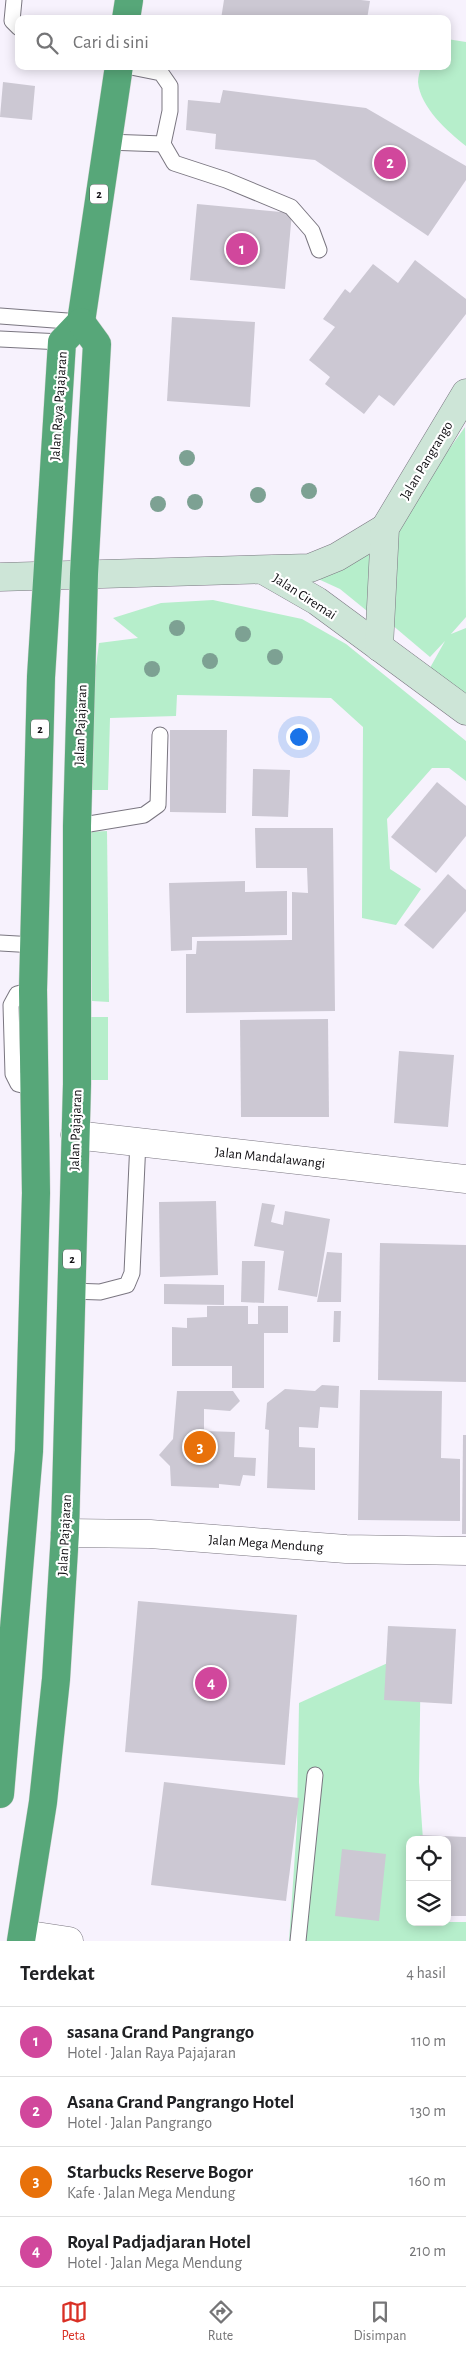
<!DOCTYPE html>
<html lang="id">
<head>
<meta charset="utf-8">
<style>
	body { margin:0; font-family:"Alegreya Sans",sans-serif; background:#f6f6f6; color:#202124 }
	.controls { position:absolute; right:15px; bottom:15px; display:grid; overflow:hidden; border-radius:10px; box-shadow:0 2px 12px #0003 }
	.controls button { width:45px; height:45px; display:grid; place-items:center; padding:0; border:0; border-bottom:1px solid #e0e0e0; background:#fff; color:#202124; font:25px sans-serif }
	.you { position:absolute; left:298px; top:736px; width:18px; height:18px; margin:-12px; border:4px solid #fff; border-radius:50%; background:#1a73e8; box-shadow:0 0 0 8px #1a73e833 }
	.badge { display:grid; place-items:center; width:32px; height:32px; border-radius:50%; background:#d93025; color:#fff; font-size:16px; font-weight:700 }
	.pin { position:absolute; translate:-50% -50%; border:2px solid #fff; box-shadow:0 1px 5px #0006 }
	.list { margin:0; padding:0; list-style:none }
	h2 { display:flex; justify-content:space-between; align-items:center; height:65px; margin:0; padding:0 20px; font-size:21px }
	h2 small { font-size:16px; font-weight:400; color:#757577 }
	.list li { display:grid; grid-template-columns:32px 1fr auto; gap:15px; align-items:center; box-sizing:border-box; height:70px; padding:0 20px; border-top:1px solid #e0e0e0 }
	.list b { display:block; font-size:19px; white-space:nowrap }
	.list p { margin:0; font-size:16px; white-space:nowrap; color:#757577 }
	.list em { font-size:16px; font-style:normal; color:#757577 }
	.icon { flex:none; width:28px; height:28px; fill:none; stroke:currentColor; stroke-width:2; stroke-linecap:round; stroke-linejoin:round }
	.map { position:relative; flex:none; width:466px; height:1941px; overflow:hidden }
	.search { position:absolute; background:#fff; box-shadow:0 2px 12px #0003; left:15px; right:15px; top:15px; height:55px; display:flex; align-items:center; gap:12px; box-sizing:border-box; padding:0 18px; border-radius:10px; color:#757577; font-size:19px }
	.sheet { height:345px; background:#fff }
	nav { display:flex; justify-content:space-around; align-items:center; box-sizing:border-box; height:70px; border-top:1px solid #e0e0e0; background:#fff; font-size:14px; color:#757577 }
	nav a { display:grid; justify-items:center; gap:2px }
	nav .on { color:#d93025 }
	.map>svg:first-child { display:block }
	.green { fill:#b6eecb }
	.building { fill:#ccc8d3 }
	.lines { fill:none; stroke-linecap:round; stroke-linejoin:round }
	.lane-casing { stroke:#7a7680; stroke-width:17 }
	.street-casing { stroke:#7a7680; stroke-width:29 }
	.secondary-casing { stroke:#7a7680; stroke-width:29 }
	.highway-casing { stroke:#d4d4d4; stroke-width:29 }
	.lane { stroke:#fff; stroke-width:15 }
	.street { stroke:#fff; stroke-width:28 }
	.secondary { stroke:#cde5d7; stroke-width:28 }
	.highway { stroke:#57a779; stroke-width:28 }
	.tree { fill:#7da193 }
	.labels { text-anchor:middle; stroke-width:4.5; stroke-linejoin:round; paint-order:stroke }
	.shield { fill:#fff; stroke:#585659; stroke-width:1 }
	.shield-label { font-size:12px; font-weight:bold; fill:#100e12 }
	.street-label { font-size:14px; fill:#100e12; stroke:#fff }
</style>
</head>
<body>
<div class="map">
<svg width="466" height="1941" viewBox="0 0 466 1941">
	<rect width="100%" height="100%" fill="#f7f2fd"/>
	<g class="green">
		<path d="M447,39L466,42V146C448,132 420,107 418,82C418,77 420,71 421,66H447Z"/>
		<path d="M465,427L466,617L451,634L466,628V716L426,675L445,641L430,657L391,624L396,523Z"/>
		<path d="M378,545L372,615L340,589L305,573Z"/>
		<path d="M213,600L302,619L346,644L466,741V781L449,768H432L387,819L390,869L421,889L396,925L362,918L363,727L331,698L177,695L176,716L110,718L108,790H80L99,643L138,638L113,618L161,603Z"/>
		<path d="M107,831L109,1002L92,1001L90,832Z"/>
		<rect x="90" y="1017" width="18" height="63"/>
		<path d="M421,1648L419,1782L423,1840H410V1922H466V1941H289L297,1824L299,1703Z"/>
	</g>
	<g class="building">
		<path d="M224,0H361L370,1L367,19H221Z"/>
		<path d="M3,82L35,86L32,120L0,117Z"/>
		<path d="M223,90L366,108L466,166V180L428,236L315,160L215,149L216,134L186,130L188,100L220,103Z"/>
		<path d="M197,204L292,213L285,289L190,280Z"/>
		<path d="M415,260L466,299V314L394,406L379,395L364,414L325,384L330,377L309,360L335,327L323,319L345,289L350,293L373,264L398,283Z"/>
		<path d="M172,317L255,322L250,407L167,401Z"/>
		<path d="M170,730H227L226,813L170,812Z"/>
		<path d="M253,769L290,770L288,817L252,816Z"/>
		<path d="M437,782L466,806V836L436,873L391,837Z"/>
		<path d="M255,828H333L335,1011L186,1013V954H196L197,941L292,940V892L308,893L307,868H256Z"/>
		<path d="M448,874L466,890V911L433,949L404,925Z"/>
		<path d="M245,881V892L287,891V935L192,937V950L171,951L169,883Z"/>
		<path d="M328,1019L329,1117H241L240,1020Z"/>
		<path d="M399,1051L454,1055L448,1127L394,1123Z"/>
		<path d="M216,1201L218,1275L160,1277L159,1202Z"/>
		<path d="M262,1203L275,1205L271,1222L283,1225L285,1211L330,1219L317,1297L278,1290L284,1251L254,1246Z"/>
		<path d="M380,1243L466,1245V1382L378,1380Z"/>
		<path d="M327,1252L342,1253L341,1302H317Z"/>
		<path d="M242,1261H265L264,1303L241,1302Z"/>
		<path d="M164,1284L224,1285V1305L164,1304Z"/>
		<path d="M207,1306H248V1324H258V1306H288V1333H264V1388H232V1366H172V1327L187,1328V1318L207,1317Z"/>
		<path d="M334,1311H341L340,1342H333Z"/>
		<path d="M322,1385L339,1386L338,1408L320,1407L318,1428L299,1427V1447L315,1448V1490L267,1488L269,1430L265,1429L267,1403L285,1389L315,1391Z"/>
		<path d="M360,1390L442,1391L441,1458L460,1459V1521L358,1520Z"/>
		<path d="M177,1391H233L240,1401L230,1411L204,1409V1431L235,1432L234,1457L256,1458L255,1476L243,1475L240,1486L219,1484V1488L171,1486L170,1466L159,1455L173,1439Z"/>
		<path d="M463,1435H466V1534H462Z"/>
		<path d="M138,1601L297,1615L285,1765L125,1752Z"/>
		<path d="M388,1626L456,1629L452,1704L384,1700Z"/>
		<path d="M164,1782L299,1798L286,1901L151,1885Z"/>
		<path d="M420,1835L466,1837V1916H447V1840H420Z"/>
		<path d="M342,1849L386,1854L379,1921L335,1916Z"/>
	</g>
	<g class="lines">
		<g class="lane-casing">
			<g id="lane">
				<path d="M14,0L12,21L19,28"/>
				<path d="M107,142L163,144L170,111V86L161,73L126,66"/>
				<path d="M163,144L174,163L226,180L291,207L312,231L319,250"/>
				<path d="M0,316L81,322"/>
				<path d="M0,339L62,342"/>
				<path d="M77,826L144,815L158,805L160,735"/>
				<path d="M0,943L35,945"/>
				<path d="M33,990L17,994L11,1005L13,1074L18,1084L35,1088"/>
				<path d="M71,1291L100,1292L127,1285L132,1273L138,1141"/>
				<path d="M298,1941L315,1775"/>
			</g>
		</g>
		<g class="street-casing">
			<g id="street">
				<path d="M75,1135L466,1179"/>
				<path d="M65,1533L150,1534L346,1549L466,1551"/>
				<path d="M23,1934L69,1941"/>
			</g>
		</g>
		<g class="secondary-casing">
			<g id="secondary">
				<path d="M263,570L317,601L466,711"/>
				<path d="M0,577L310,568L337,557L385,528"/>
				<path d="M379,647L385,528L466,393"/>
			</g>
		</g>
		<g class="highway-casing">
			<g id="highway">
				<path d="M126,19L129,0"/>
				<path d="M0,1794L29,1451L36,1193L33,990L41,677L62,342L81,322L119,66"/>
				<path d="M21,1941L43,1802L56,1679L65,1533L77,1084V826L84,574L97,344L81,322"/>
			</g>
		</g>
		<use href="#lane" class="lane"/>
		<use href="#street" class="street"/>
		<use href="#secondary" class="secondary"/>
		<use href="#highway" class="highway"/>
	</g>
	<g class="tree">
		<circle cx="187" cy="458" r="8"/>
		<circle cx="309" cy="491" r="8"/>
		<circle cx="258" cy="495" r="8"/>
		<circle cx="195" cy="502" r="8"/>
		<circle cx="158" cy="504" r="8"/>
		<circle cx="177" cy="628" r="8"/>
		<circle cx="243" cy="634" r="8"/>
		<circle cx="275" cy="657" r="8"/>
		<circle cx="210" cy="661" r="8"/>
		<circle cx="152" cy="669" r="8"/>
	</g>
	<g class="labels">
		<g class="shield">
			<rect x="90" y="184.5" width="18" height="19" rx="4"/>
			<rect x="31" y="719.5" width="18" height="19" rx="4"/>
			<rect x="63" y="1249.5" width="18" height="19" rx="4"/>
		</g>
		<g class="shield-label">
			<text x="99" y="198">2</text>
			<text x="40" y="733">2</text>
			<text x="72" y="1263">2</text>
		</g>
		<g class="street-label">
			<text transform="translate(58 406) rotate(-86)" y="5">Jalan Raya Pajajaran</text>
			<text transform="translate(426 460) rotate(-59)" y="5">Jalan Pangrango</text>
			<text transform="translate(305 596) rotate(33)" y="5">Jalan Ciremai</text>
			<text transform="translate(80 725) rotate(-88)" y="5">Jalan Pajajaran</text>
			<text transform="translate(75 1130) rotate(-88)" y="5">Jalan Pajajaran</text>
			<text transform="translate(270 1157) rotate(6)" y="5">Jalan Mandalawangi</text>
			<text transform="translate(64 1535) rotate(-87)" y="5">Jalan Pajajaran</text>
			<text transform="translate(266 1543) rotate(4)" y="5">Jalan Mega Mendung</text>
		</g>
	</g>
</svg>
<div class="controls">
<button><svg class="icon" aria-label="locate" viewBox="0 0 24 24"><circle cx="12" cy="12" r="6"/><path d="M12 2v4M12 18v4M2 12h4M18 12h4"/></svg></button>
<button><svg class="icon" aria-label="layers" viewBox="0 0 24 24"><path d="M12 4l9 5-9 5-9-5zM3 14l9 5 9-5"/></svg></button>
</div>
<div class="you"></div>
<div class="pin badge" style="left:242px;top:249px;background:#d1479c">1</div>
<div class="pin badge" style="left:390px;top:163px;background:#d1479c">2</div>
<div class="pin badge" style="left:200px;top:1447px;background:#e8710a">3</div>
<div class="pin badge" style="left:211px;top:1683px;background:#d1479c">4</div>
<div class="search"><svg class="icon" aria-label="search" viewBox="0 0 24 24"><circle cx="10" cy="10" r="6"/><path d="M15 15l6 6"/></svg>Cari di sini</div>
</div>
<section class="sheet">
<h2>Terdekat<small>4 hasil</small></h2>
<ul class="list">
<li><span class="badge" style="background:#d1479c">1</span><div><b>sasana Grand Pangrango</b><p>Hotel · Jalan Raya Pajajaran</p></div><em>110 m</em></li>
<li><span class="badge" style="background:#d1479c">2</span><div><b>Asana Grand Pangrango Hotel</b><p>Hotel · Jalan Pangrango</p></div><em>130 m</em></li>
<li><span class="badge" style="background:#e8710a">3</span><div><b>Starbucks Reserve Bogor</b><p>Kafe · Jalan Mega Mendung</p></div><em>160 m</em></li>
<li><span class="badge" style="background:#d1479c">4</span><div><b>Royal Padjadjaran Hotel</b><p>Hotel · Jalan Mega Mendung</p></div><em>210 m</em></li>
</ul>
</section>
<nav>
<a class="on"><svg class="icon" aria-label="map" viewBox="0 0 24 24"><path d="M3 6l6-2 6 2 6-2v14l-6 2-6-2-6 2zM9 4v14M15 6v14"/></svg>Peta</a>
<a><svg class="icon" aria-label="directions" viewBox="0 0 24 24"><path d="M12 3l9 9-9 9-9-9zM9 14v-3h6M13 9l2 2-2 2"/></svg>Rute</a>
<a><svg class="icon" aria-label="saved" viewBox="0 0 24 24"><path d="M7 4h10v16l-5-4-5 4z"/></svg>Disimpan</a>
</nav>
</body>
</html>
